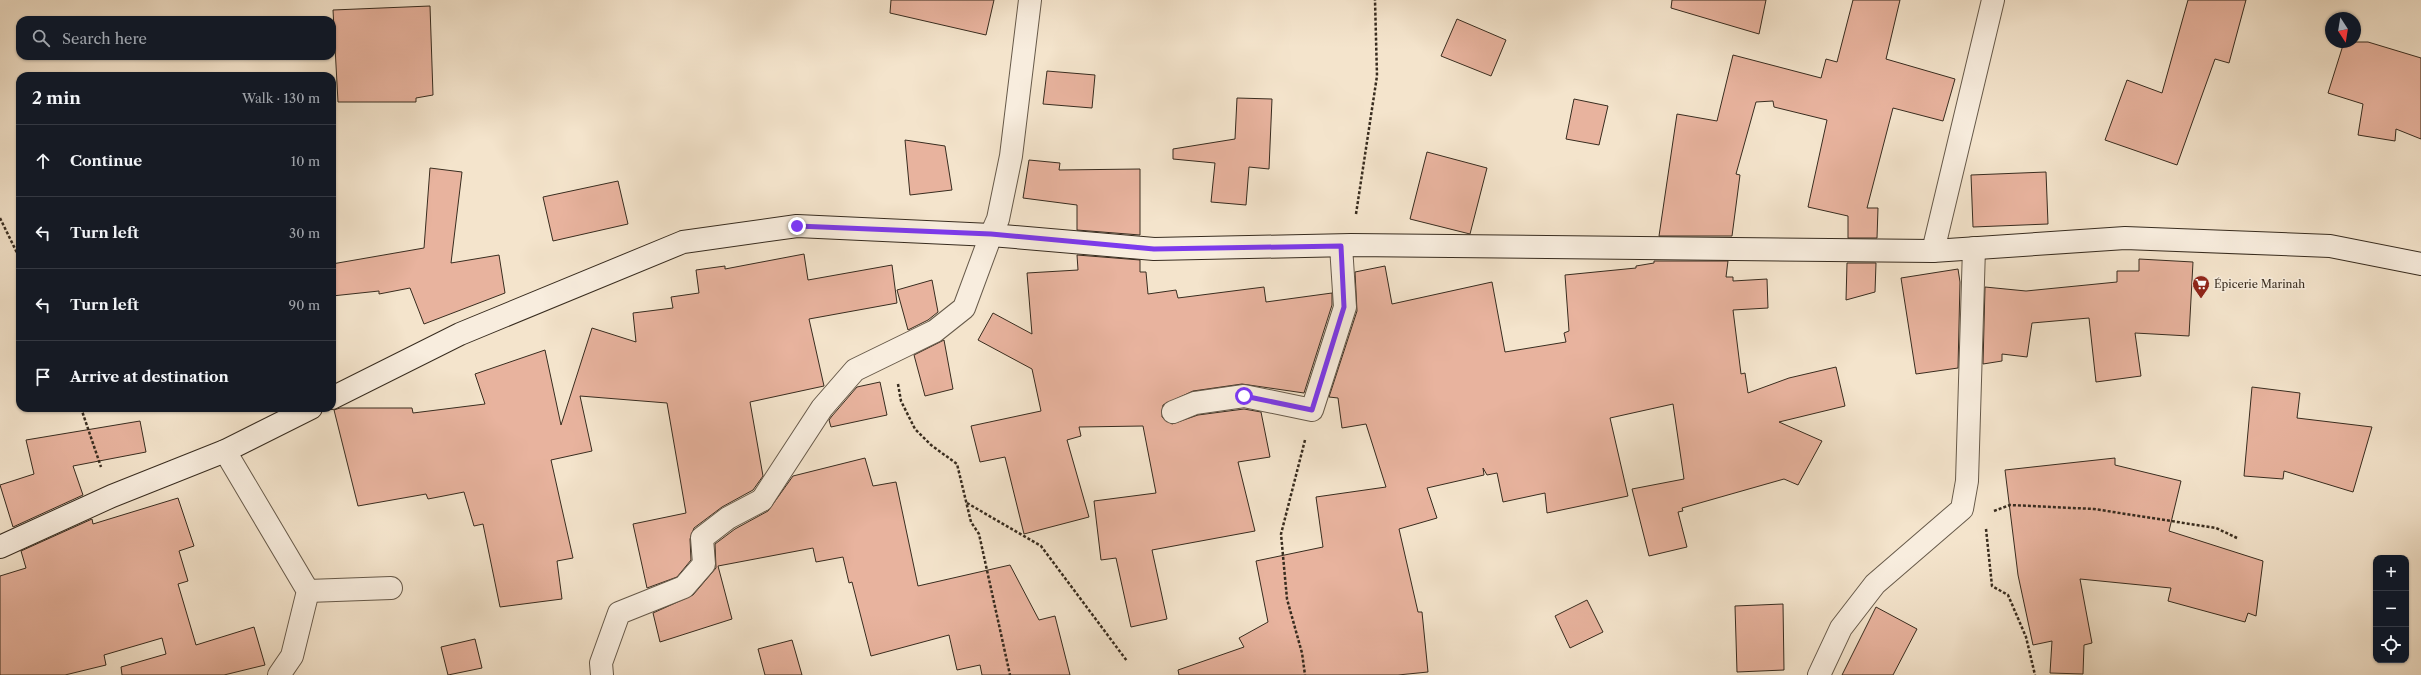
<!DOCTYPE html>
<html lang="en">
<head>
<meta charset="utf-8">
<style>
	body { margin:0; font-family:"Libre Caslon Text",serif; background:#20242c; color:#f1f3f6 }
	.controls { position:absolute; right:12px; bottom:12px; display:grid; overflow:hidden; border-radius:8px; box-shadow:0 1px 3px #0004 }
	.controls button { width:36px; height:36px; display:grid; place-items:center; padding:0; border:0; border-bottom:1px solid #363941; background:#171b24; color:#f1f3f6; font:20px sans-serif }
	.compass { position:absolute; left:2325px; top:12px; width:36px; height:36px; border-radius:50%; background:#171b24; box-shadow:0 1px 3px #0004; rotate:168deg }
	.stop { position:absolute; width:12px; height:12px; margin:-9px; border:3px solid #7c3aed; border-radius:50%; background:#fff }
	.stop.end { background:#7c3aed; border-color:#fff; box-shadow:0 1px 4px #0008 }
	.list { margin:0; padding:0; list-style:none }
	h2 { display:flex; justify-content:space-between; align-items:center; height:52px; margin:0; padding:0 16px; font-size:17px }
	h2 small { font-size:13px; font-weight:400; color:#9ea1a6 }
	.list li { display:grid; grid-template-columns:26px 1fr auto; gap:12px; align-items:center; box-sizing:border-box; height:72px; padding:0 16px; border-top:1px solid #363941 }
	.list b { display:block; font-size:15px; white-space:nowrap }
	.list em { font-size:13px; font-style:normal; color:#9ea1a6 }
	.icon { flex:none; width:22px; height:22px; fill:none; stroke:currentColor; stroke-width:2; stroke-linecap:round; stroke-linejoin:round }
	.map { position:relative; flex:none; width:2421px; height:675px; overflow:hidden }
	.search { position:absolute; background:#171b24; box-shadow:0 1px 3px #0004; left:16px; top:16px; width:320px; height:44px; display:flex; align-items:center; gap:10px; box-sizing:border-box; padding:0 14px; border-radius:12px; color:#9ea1a6; font-size:15px }
	.panel { position:absolute; background:#171b24; box-shadow:0 1px 3px #0004; left:16px; top:72px; width:320px; height:340px; border-radius:12px }
	.map>svg:first-child { display:block }
	.building { fill:#e8b39e; stroke:#382c1f }
	.lines { fill:none; stroke-linecap:round; stroke-linejoin:round }
	.lane-casing { stroke:#675a4a; stroke-width:24 }
	.street-casing { stroke:#675a4a; stroke-width:24 }
	.secondary-casing { stroke:#382c1f; stroke-width:24 }
	.path { stroke:#382c1f; stroke-width:2.5; stroke-dasharray:3 2; stroke-linecap:butt }
	.lane { stroke:#f8edde; stroke-width:22 }
	.street { stroke:#f8edde; stroke-width:22 }
	.secondary { stroke:#f8edde; stroke-width:22 }
	.route { stroke:#7c3aed; stroke-width:5 }
	.labels { text-anchor:middle; stroke-width:3; stroke-linejoin:round; paint-order:stroke }
	.poi-label { font-size:11px; fill:#382c1f; stroke:#f8edde; text-anchor:start }
</style>
</head>
<body>
<div class="map">
<svg width="2421" height="675" viewBox="0 0 2421 675">
	<rect width="100%" height="100%" fill="#f4e4cc"/>
	<filter id="stains"><feTurbulence type="fractalNoise" baseFrequency=".005" numOctaves="4"/><feColorMatrix values="0 0 0 0 .2 0 0 0 0 .09 0 0 0 0 .02 0 0 0 .5 -.17"/></filter>
	<radialGradient id="worn" r=".72"><stop offset=".6" stop-color="#630" stop-opacity="0"/><stop offset="1" stop-color="#630" stop-opacity=".3"/></radialGradient>
	<g class="building">
		<path d="M891,0H994L986,35L890,13Z"/>
		<path d="M1672,0H1766L1759,34L1671,8Z"/>
		<path d="M1853,0H1900L1886,59L1955,79L1943,121L1893,108L1867,208H1878L1877,238H1848V216L1808,207L1827,120L1774,107L1773,101L1756,102L1736,174L1740,175L1732,236H1659L1677,114L1717,121L1733,55L1821,78L1826,59L1837,62Z"/>
		<path d="M2188,0H2246L2229,63L2215,59L2177,165L2105,140L2127,80L2162,93Z"/>
		<path d="M430,6L433,95L416,98V102H338L333,10Z"/>
		<path d="M1457,19L1506,40L1491,76L1441,56Z"/>
		<path d="M2344,42H2368L2421,58V139L2396,129L2395,141L2358,135L2363,104L2328,93Z"/>
		<path d="M1047,71L1095,75L1092,108L1043,104Z"/>
		<path d="M1237,98L1272,99L1269,169L1249,167L1246,205L1211,202L1215,163L1173,159V149L1235,139Z"/>
		<path d="M1574,99L1608,106L1599,145L1566,139Z"/>
		<path d="M905,140L945,146L952,190L910,195Z"/>
		<path d="M1427,152L1487,168L1470,234L1410,219Z"/>
		<path d="M1029,160L1060,163L1059,170L1140,169V235L1077,230V205L1023,198Z"/>
		<path d="M430,168L462,172L451,263L499,255L505,293L424,324L410,288L379,294V291L332,296V264L424,248Z"/>
		<path d="M2046,172L2048,224L1973,227L1971,175Z"/>
		<path d="M618,181L628,224L553,241L543,197Z"/>
		<path d="M804,254L808,280L892,265L897,303L809,319L824,386L750,402L763,476L753,490L722,507L694,528L690,539L691,560L677,577L647,588L633,524L686,513L667,403L580,396L592,451L551,460L573,558L557,561L562,599L500,607L483,524L474,526L464,492L428,499L426,494L358,506L334,410L340,408H412L413,413L485,404L475,374L545,350L561,425L592,328L636,342L633,313L673,308L671,297L699,293L696,270L725,266V269Z"/>
		<path d="M1077,255L1140,260V272H1146L1148,294L1176,290L1178,298L1264,287L1266,302L1332,293V305L1304,393L1242,384L1193,391L1163,405L1162,417L1172,424L1198,415L1244,409L1261,412L1270,457L1238,462L1255,531L1152,550L1167,619L1131,627L1116,558L1101,560L1094,501L1156,493L1143,426L1079,427L1081,436L1067,440L1089,517L1024,534L1005,457L980,462L971,426L1041,411L1032,369L978,340L993,313L1032,334L1027,273L1078,270Z"/>
		<path d="M2139,259L2193,262L2189,336L2135,333L2141,376L2096,382L2089,318L2032,323L2027,357L2002,354V361L1983,364L1985,287L2026,291L2117,282V271H2139Z"/>
		<path d="M1654,261H1728L1726,277H1733V281L1767,279L1768,308L1733,310L1741,374L1745,373L1748,393L1789,378L1836,367L1845,406L1779,422L1822,441L1798,485L1784,479L1682,508L1683,511L1678,512L1687,547L1649,556L1632,489L1684,479L1673,404L1610,418L1628,496L1547,513L1545,493L1503,502L1497,473L1487,475L1483,468L1484,475L1427,488L1437,518L1399,529L1418,612H1422L1428,672L1398,675H1179L1178,670L1244,647L1239,638L1268,622L1256,561L1323,547L1316,497L1386,487L1366,424L1342,428L1338,398L1329,397L1357,311L1355,272L1385,266L1392,304L1492,282L1505,352L1566,342L1564,333L1569,331L1565,275L1636,268V266L1654,263Z"/>
		<path d="M1847,263H1876L1875,292L1846,300Z"/>
		<path d="M1958,269L1960,282L1958,368L1916,374L1901,278Z"/>
		<path d="M932,280L938,312L928,320L908,330L897,290Z"/>
		<path d="M944,340L953,389L925,396L914,355Z"/>
		<path d="M880,382L887,415L831,427L829,420L832,416L857,387Z"/>
		<path d="M2252,387L2300,393L2297,418L2372,427L2353,492L2284,471L2283,479L2244,476Z"/>
		<path d="M140,421L146,452L73,466L83,495L13,527L0,485L34,474L26,440Z"/>
		<path d="M865,458L873,486L896,482L918,586L1010,565L1039,620L1055,616L1070,675H982L980,665L957,670L949,635L871,656L852,582L849,583L843,557L816,562L813,548L718,566L732,619L660,642L653,613L693,595L716,568L715,544L735,529L768,511L793,476Z"/>
		<path d="M2115,458V465L2181,481L2169,531L2263,561L2256,616L2248,613L2245,622L2168,601L2171,588L2080,579L2092,643L2084,645L2083,674L2050,673L2052,641L2033,645L2018,575L2005,470Z"/>
		<path d="M178,498L194,546L179,551L188,581L178,584L196,645L254,627L265,665L224,675H122L121,667L166,654L162,638L104,655L106,665L65,675H0V576L26,568L21,551L92,519L93,524Z"/>
		<path d="M1587,600L1603,632L1570,648L1555,616Z"/>
		<path d="M1783,604L1784,670L1737,672L1735,606Z"/>
		<path d="M1876,607L1917,629L1893,675H1842Z"/>
		<path d="M475,639L482,668L448,675L441,647Z"/>
		<path d="M792,640L802,675H765L758,649Z"/>
	</g>
	<g class="lines">
		<g class="lane-casing">
			<g id="lane">
				<path d="M991,235L998,219L1011,156L1030,0"/>
				<path d="M1173,412L1195,403L1244,396L1312,410L1345,307L1341,246"/>
				<path d="M308,591L391,588"/>
				<path d="M602,675L601,663L619,613L684,587L704,564L702,538L728,518L762,500"/>
			</g>
		</g>
		<g class="street-casing">
			<g id="street">
				<path d="M1933,251L1993,0"/>
				<path d="M225,451L308,591L292,656L279,675"/>
				<path d="M762,500L822,408L855,370L935,331L964,308L991,235"/>
				<path d="M1819,675L1841,628L1875,584L1962,509L1967,481L1974,248"/>
			</g>
		</g>
		<g class="secondary-casing">
			<g id="secondary">
				<path d="M332,398L460,334L683,242L797,226L991,235L1154,249L1351,245L1933,251L2125,238L2330,246L2421,264"/>
				<path d="M0,547L112,496L225,451L311,408"/>
			</g>
		</g>
		<g class="path">
			<path d="M1356,214L1377,76L1375,0"/>
			<path d="M0,218L20,259"/>
			<path d="M898,384L901,401L915,429L931,445L957,464L971,522L979,534L1010,675"/>
			<path d="M81,408L101,467"/>
			<path d="M1305,440L1281,534L1287,599L1302,653L1305,675"/>
			<path d="M967,503L1041,546L1127,661"/>
			<path d="M1994,511L2010,505L2094,509L2216,528L2237,538"/>
			<path d="M1986,529L1992,586L2008,595L2026,637L2035,675"/>
		</g>
		<use href="#lane" class="lane"/>
		<use href="#street" class="street"/>
		<use href="#secondary" class="secondary"/>
	</g>
	<g class="lines">
		<path class="route" d="M797,226L991,234L1154,249L1341,246L1344,307L1312,410L1244,396"/>
	</g>
	<defs>
		<g id="supermarket-pin" transform="scale(0.9)"><path d="M0 17L-7.5 6A9.5 9.5 0 1 1 7.5 6Z" fill="#8f2418" stroke="#f8edde"/><path d="M-6-5.5h2.5l.6 2H6L4.5 2H-2.5L-4.4-4H-6ZM-1.5 3.2a1.3 1.3 0 1 0 .1 0ZM3 3.2a1.3 1.3 0 1 0 .1 0Z" fill="#fff"/></g>
	</defs>
	<g fill-rule="evenodd">
		<use href="#supermarket-pin" x="2201" y="284"/>
	</g>
	<g class="labels">
		<g class="poi-label">
			<text x="2214" y="288">Épicerie Marinah</text>
		</g>
	</g>
	<rect width="100%" height="100%" filter="url(#stains)"/>
	<rect width="100%" height="100%" fill="url(#worn)"/>
</svg>
<div class="controls">
<button>+</button>
<button>−</button>
<button><svg class="icon" aria-label="locate" viewBox="0 0 24 24"><circle cx="12" cy="12" r="6"/><path d="M12 2v4M12 18v4M2 12h4M18 12h4"/></svg></button>
</div>
<svg class="compass" viewBox="-18 -18 36 36"><path d="M0-13l5 13h-10z" fill="#e53935"/><path d="M0 13l5-13h-10z" fill="#9ea1a6"/></svg>
<div class="stop" style="left:1244px;top:396px"></div>
<div class="stop end" style="left:797px;top:226px"></div>
<div class="search"><svg class="icon" aria-label="search" viewBox="0 0 24 24"><circle cx="10" cy="10" r="6"/><path d="M15 15l6 6"/></svg>Search here</div>
<section class="panel">
<h2>2 min<small>Walk · 130 m</small></h2>
<ul class="list">
<li><svg class="icon" aria-label="ahead" viewBox="0 0 24 24"><path d="M12 20V5M6 11l6-6 6 6"/></svg><div><b>Continue</b></div><em>10 m</em></li>
<li><svg class="icon" aria-label="left" viewBox="0 0 24 24"><path d="M17 20v-9H6M10 6l-5 5 5 5"/></svg><div><b>Turn left</b></div><em>30 m</em></li>
<li><svg class="icon" aria-label="left" viewBox="0 0 24 24"><path d="M17 20v-9H6M10 6l-5 5 5 5"/></svg><div><b>Turn left</b></div><em>90 m</em></li>
<li><svg class="icon" aria-label="arrive" viewBox="0 0 24 24"><path d="M6 21V4h12l-3 4 3 4H6"/></svg><div><b>Arrive at destination</b></div></li>
</ul>
</section>
</div>
</body>
</html>
